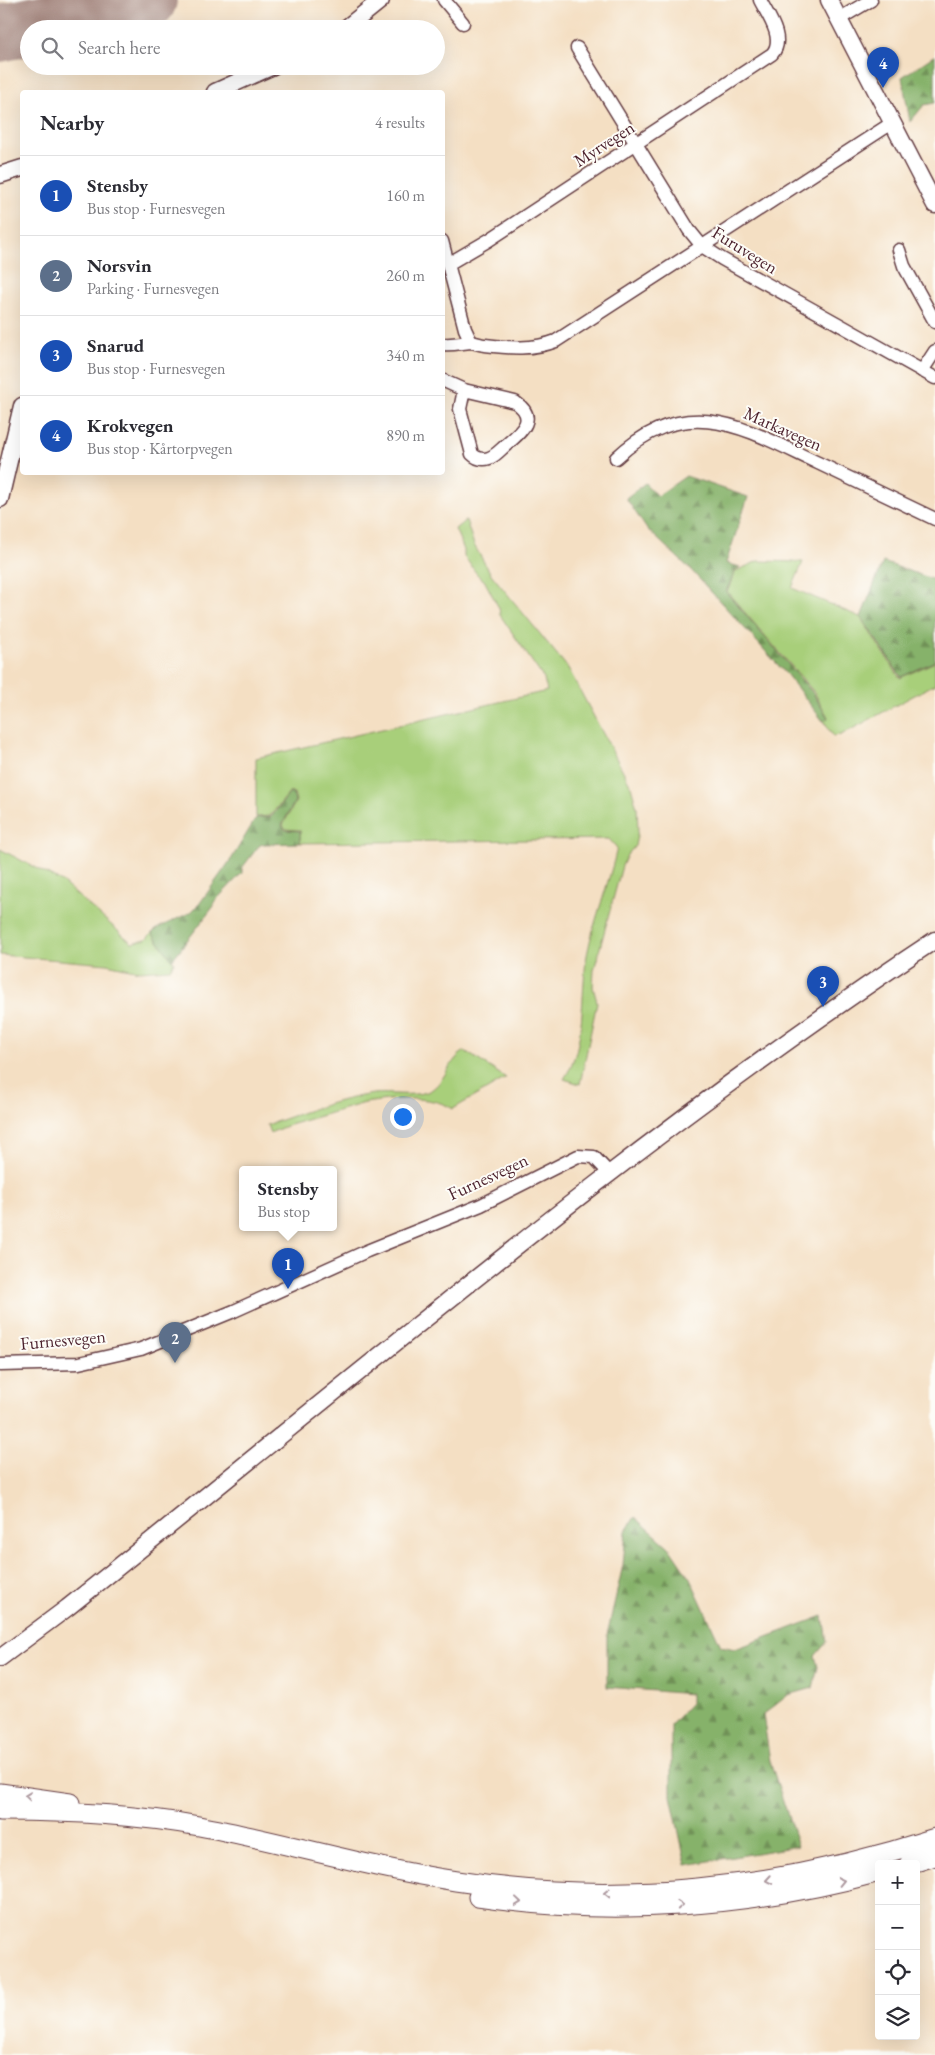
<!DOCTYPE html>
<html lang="en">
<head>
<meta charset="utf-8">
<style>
	body { margin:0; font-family:"EB Garamond",serif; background:#f7f7f7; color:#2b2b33 }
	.controls { position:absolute; right:15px; bottom:15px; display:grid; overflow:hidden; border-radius:5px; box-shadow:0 5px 20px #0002 }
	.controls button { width:45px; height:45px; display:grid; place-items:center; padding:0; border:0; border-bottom:1px solid #e1e1e2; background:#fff; color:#2b2b33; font:25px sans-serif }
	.you { position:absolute; left:402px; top:1116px; width:18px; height:18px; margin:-12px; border:4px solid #fff; border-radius:50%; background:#1a73e8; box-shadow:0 0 0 8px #1a73e833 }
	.badge { display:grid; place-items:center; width:32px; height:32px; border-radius:50%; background:#d93025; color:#fff; font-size:16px; font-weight:700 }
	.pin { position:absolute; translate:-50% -41px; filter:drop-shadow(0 1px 2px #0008) }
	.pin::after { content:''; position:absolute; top:26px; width:18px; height:15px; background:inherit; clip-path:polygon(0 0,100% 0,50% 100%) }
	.popup { position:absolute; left:239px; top:1166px; width:98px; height:65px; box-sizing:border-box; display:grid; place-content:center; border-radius:5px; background:#fff; filter:drop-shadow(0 1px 4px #0005); font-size:16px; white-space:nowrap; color:#7c7c81 }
	.popup b { font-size:19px; color:#2b2b33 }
	.popup::after { content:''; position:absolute; left:50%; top:100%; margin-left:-10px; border:10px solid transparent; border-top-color:#fff }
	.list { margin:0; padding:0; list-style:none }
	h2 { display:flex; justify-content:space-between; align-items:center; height:65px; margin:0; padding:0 20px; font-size:21px }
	h2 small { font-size:16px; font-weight:400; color:#7c7c81 }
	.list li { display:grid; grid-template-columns:32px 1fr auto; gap:15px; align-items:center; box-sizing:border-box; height:80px; padding:0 20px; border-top:1px solid #e1e1e2 }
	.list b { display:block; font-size:19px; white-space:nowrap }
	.list p { margin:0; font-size:16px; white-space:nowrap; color:#7c7c81 }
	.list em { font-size:16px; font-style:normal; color:#7c7c81 }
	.icon { flex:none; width:28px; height:28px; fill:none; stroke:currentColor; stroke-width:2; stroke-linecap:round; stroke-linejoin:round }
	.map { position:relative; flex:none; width:935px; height:2055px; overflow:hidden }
	.search { position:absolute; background:#fff; box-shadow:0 5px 20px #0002; left:20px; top:20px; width:425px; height:55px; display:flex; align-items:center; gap:12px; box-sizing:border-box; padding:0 18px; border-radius:28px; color:#7c7c81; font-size:19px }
	.panel { position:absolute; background:#fff; box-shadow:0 5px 20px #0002; left:20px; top:90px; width:425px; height:385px; border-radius:5px }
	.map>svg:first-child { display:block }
	.green { fill:#a8cf7a; stroke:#797752 }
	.forest { fill:url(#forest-firs); stroke:#68684a }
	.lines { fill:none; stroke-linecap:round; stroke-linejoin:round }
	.runway { stroke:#9f7f77; stroke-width:58 }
	.minor-casing { stroke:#643c42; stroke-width:15 }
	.major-casing { stroke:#643c42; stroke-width:19 }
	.highway-casing { stroke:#643c42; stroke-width:21 }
	.minor { stroke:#fff; stroke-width:12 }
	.major { stroke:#fff; stroke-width:16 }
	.highway { stroke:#fff; stroke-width:19 }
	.oneway { stroke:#ae9aa0 }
	.labels { text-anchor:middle; stroke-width:4; stroke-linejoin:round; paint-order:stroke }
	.street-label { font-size:18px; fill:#4a1f2b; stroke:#fdfcf7 }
</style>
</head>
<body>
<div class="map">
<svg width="935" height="2055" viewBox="0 0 935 2055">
	<defs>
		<pattern id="forest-firs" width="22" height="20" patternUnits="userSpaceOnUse" patternTransform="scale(1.25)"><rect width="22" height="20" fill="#86b26a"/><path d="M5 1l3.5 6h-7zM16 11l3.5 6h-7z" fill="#709057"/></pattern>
	</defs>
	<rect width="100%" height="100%" fill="#fdfcf7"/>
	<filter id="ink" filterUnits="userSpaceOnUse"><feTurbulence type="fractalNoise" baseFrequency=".02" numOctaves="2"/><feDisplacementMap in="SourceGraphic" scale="10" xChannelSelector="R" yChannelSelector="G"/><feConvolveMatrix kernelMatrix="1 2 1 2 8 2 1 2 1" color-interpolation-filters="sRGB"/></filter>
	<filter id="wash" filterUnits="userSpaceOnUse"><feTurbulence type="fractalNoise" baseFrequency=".0096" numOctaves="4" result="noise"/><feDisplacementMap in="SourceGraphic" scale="20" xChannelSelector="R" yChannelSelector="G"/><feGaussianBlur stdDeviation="1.12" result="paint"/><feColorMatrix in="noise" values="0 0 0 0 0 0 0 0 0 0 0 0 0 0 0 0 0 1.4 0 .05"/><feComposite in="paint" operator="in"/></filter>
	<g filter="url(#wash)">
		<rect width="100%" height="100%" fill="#f4dfc3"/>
		<g class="green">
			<path d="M466,520L474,545L491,574L568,668L631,786L637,808L638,830L635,846L627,855L622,866L594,970L593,987L597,1002L580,1084L564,1079C587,1044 580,995 587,955C594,919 609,884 617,848L609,839L300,843V830L285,829L283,825L296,801L294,793L290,792L270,816L256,817V758L547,691L544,679L500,615L499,608L484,580C476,576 471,564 464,557V550L455,529Z"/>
			<path d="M758,561L803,562L792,588L860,617L900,678L935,662V684L841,735L833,736L824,721L828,717L814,692L727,592L736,571Z"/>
			<path d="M0,849L62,882L132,943L146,939L152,933L174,962L170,969L139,971L107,964L0,955Z"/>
			<path d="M465,1051L506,1078L453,1109C431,1094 391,1099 365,1103L286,1126L270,1133L267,1125C301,1113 338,1099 373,1094C390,1092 411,1097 427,1092C444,1086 449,1059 465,1051Z"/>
		</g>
		<g class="forest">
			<path d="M935,55V103L924,105L910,122L902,77Z"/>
			<path d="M686,476L748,497L726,563L740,567L735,571L726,592L813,693L828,718L823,721L787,675L749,633L690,569L646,528L626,498L645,483L657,496Z"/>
			<path d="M883,562L935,580V661L901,677L861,617Z"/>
			<path d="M290,793L293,794L295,801L282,825L285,830L300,831V843L262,844L258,847L242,868V873L214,902V906L172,960L152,933L160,927L191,912L200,903L232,858L256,818L271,817Z"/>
			<path d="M635,1517L669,1547L690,1578L721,1646L735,1649L823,1616L827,1642L815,1656L818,1667L813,1688L788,1695L763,1715L770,1761L798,1846L686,1865L671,1796V1725L691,1703V1694L607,1687V1635L623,1565L626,1531Z"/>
		</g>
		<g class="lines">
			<path class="runway" d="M0,33L148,0"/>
		</g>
	</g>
	<g filter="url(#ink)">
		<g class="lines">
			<g class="minor-casing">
				<g id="minor">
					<path d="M444,0L463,23"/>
					<path d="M839,19L871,0"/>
					<path d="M577,48L689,230L702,246L722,259L935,378"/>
					<path d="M442,241L465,329L471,342"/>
					<path d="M899,250L904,266L935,322"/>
					<path d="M448,264L489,240L772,54C786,39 767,14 760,0"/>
					<path d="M442,344C453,345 460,343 470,342C474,342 481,345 485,345C510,348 533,350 556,341L892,123"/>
					<path d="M922,371L935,351"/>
					<path d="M442,380L464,390"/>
					<path d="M464,390L515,402C539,418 521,432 506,445C499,451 492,460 483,459C478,459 475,457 472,454L460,409Z"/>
					<path d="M616,458C687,391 744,428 818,463C857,482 896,500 935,519"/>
					<path d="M0,1365L79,1363L141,1349L234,1311L367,1251L481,1205L578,1156L594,1157L610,1174"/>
				</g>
			</g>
			<g class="major-casing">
				<g id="major">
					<path d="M829,0L935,205"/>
					<path d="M345,29L381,0"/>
					<path d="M215,92L273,66"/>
					<path d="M0,175L22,168"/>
					<path d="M0,499L22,406"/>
					<path d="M0,1658L67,1608C352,1381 630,1141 935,940"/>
				</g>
			</g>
			<g class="highway-casing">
				<g id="highway">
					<path d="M0,1793L70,1803"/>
					<path d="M0,1811C66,1811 134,1814 199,1826C285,1842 369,1868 456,1881C617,1906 780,1889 935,1838"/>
					<path d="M909,1864L935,1856"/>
					<path d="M478,1897C611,1917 750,1907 879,1872"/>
				</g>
			</g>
			<use href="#minor" class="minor"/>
			<use href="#major" class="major"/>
			<use href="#highway" class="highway"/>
		</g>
		<defs><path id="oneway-chevron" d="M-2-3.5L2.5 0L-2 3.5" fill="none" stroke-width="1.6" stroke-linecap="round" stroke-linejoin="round" transform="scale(1.25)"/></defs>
		<g class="oneway">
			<use href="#oneway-chevron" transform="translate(28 1796) rotate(-173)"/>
			<use href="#oneway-chevron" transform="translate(769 1880) rotate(170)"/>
			<use href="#oneway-chevron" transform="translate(841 1881) rotate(-13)"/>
			<use href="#oneway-chevron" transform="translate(607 1893) rotate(-180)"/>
			<use href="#oneway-chevron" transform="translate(518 1902) rotate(6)"/>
			<use href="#oneway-chevron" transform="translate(680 1905) rotate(-4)"/>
		</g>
	</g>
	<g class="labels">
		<g class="street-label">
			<text transform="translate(604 144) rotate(-33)" y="6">Myrvegen</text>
			<text transform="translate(745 250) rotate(32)" y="6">Furuvegen</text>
			<text transform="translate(783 429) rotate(24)" y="6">Markavegen</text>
			<text transform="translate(488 1177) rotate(-25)" y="6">Furnesvegen</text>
			<text transform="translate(63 1340) rotate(-5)" y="6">Furnesvegen</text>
		</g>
	</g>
</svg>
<div class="controls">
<button>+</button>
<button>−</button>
<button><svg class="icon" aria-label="locate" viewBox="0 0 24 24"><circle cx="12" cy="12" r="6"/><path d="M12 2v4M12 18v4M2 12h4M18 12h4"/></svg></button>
<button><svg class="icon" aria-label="layers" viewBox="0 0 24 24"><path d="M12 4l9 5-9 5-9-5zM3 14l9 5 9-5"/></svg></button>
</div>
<div class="you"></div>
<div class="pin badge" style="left:288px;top:1289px;background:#1a4fb4">1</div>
<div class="popup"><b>Stensby</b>Bus stop</div>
<div class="pin badge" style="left:175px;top:1363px;background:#5c6f8a">2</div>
<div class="pin badge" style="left:823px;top:1007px;background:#1a4fb4">3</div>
<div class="pin badge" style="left:883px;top:88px;background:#1a4fb4">4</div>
<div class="search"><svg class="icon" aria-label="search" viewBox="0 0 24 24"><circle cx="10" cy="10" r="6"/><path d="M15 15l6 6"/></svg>Search here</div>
<section class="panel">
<h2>Nearby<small>4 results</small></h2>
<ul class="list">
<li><span class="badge" style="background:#1a4fb4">1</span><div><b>Stensby</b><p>Bus stop · Furnesvegen</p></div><em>160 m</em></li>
<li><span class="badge" style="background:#5c6f8a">2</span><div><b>Norsvin</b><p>Parking · Furnesvegen</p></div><em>260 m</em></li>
<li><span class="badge" style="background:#1a4fb4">3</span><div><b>Snarud</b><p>Bus stop · Furnesvegen</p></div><em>340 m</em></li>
<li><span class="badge" style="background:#1a4fb4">4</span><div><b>Krokvegen</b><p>Bus stop · Kårtorpvegen</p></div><em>890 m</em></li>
</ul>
</section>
</div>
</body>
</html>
